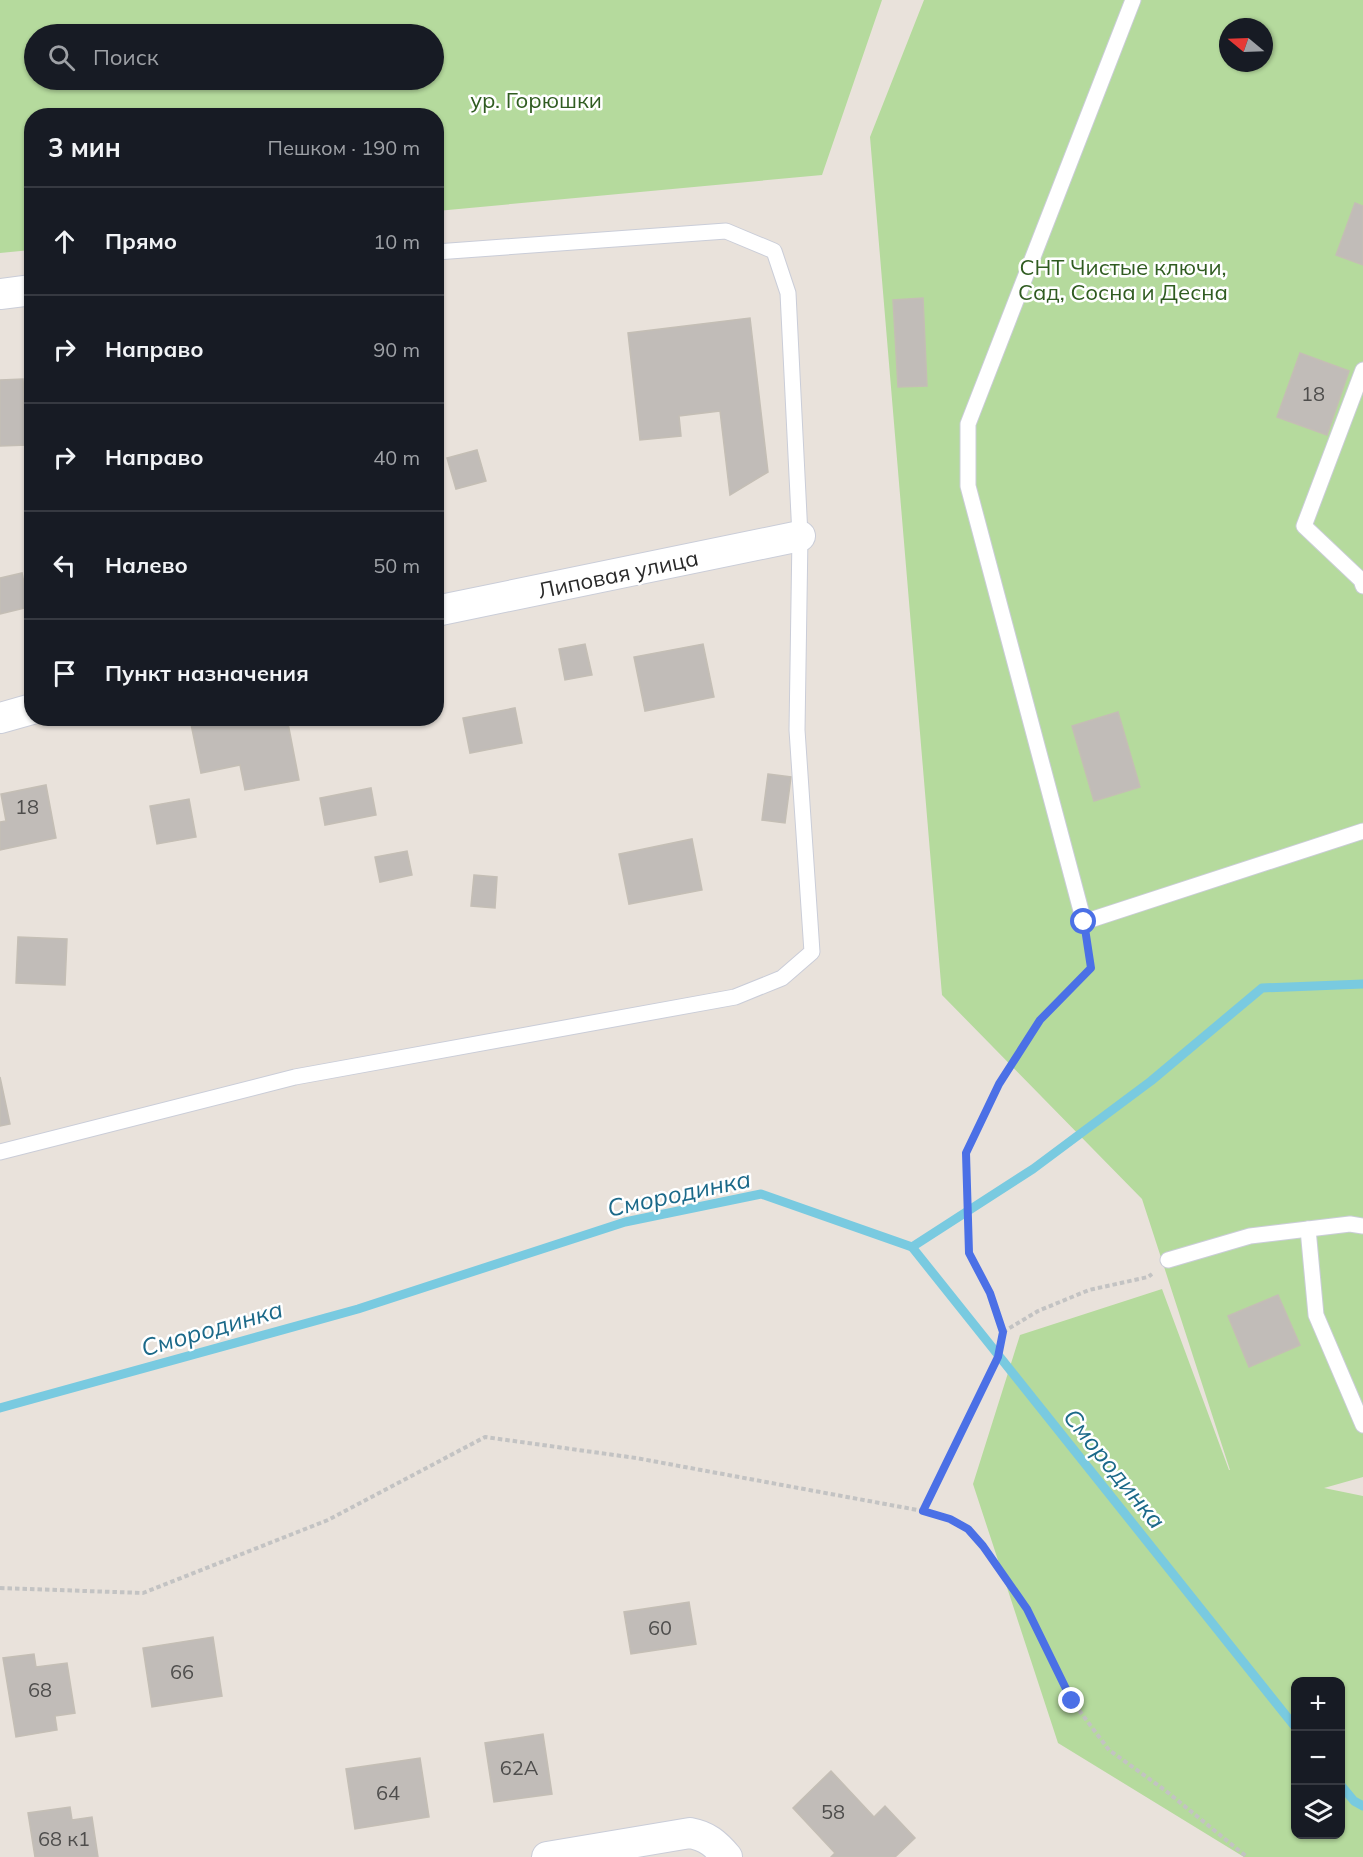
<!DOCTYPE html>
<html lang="ru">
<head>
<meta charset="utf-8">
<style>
	body { margin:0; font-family:Mulish,sans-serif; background:#20242c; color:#f1f3f6 }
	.controls { position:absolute; right:18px; bottom:18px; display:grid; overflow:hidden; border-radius:12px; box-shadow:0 2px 4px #0004 }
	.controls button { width:54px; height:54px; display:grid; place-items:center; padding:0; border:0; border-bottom:2px solid #363941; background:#171b24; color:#f1f3f6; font:30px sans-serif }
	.compass { position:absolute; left:1219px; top:18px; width:54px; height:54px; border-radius:50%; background:#171b24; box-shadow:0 2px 4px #0004; rotate:289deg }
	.stop { position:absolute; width:18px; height:18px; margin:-14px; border:4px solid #4b70e6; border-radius:50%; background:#fff }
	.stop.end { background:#4b70e6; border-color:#fff; box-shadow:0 2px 6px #0008 }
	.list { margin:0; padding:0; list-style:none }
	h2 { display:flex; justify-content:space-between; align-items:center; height:78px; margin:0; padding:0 24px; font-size:26px }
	h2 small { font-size:20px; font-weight:400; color:#9ea1a6 }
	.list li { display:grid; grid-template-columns:39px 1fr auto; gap:18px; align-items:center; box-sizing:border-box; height:108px; padding:0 24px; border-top:2px solid #363941 }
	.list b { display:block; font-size:22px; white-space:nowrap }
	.list em { font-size:20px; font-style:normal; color:#9ea1a6 }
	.icon { flex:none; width:33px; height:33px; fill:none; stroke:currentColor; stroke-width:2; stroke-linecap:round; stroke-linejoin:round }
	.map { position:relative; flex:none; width:1363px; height:1857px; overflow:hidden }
	.search { position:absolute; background:#171b24; box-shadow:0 2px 4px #0004; left:24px; top:24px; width:420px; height:66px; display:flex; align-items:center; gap:15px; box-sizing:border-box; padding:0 21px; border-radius:33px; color:#9ea1a6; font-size:22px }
	.panel { position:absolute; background:#171b24; box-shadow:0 2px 4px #0004; left:24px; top:108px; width:420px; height:618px; border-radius:24px }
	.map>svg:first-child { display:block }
	.green { fill:#b5da9d; fill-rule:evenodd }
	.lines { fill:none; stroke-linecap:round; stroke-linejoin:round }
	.stream { stroke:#79cae0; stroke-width:9 }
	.building { fill:#c1bcb8; stroke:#c4beb5; stroke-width:1.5 }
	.service-casing { stroke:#cacdd8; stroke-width:17 }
	.minor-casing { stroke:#cacdd8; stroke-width:32 }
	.path { stroke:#c3c3c3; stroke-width:4; stroke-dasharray:4.5 3; stroke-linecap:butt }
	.service { stroke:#fff; stroke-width:15 }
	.minor { stroke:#fff; stroke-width:30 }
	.route { stroke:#4b70e6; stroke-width:8 }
	.labels { text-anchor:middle; stroke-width:5; stroke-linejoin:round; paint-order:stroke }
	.number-label { font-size:20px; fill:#4e4d4c }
	.park-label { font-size:22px; fill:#305c21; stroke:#fff }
	.street-label { font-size:22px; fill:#282828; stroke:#fff }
	.water-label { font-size:24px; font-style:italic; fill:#1b6989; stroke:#fff }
</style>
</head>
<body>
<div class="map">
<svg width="1363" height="1857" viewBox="0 0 1363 1857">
	<rect width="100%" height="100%" fill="#e9e2db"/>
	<g class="green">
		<path d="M0,0H882L822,175L437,211L436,116H32L31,250L0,253ZM434,34V80H34V34Z"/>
		<path d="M924,0H1363V1477L1324,1488L1363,1496V1857H1244L1058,1743L973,1484L1020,1335L1162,1289L1229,1470H1230L1142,1199L942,995L870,137ZM1228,27H1264V63H1228ZM1296,1682H1340V1834H1296Z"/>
	</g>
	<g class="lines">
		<g class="stream">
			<path d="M912,1247L1033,1169L1151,1081L1262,988L1363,984"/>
			<path d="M0,1408L358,1309L625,1222L761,1194L912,1247L1296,1728"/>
			<path d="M1340,1784L1354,1801L1363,1806"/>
		</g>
	</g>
	<g class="building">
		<path d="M1355,203L1363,206V265L1336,255Z"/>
		<path d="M923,298L927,386L898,387L893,300Z"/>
		<path d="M750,318L768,472L730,495L720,411L679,416L681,436L640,440L628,333Z"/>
		<path d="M1300,353L1349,371L1327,435L1277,417Z"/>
		<path d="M23,379L27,445L0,446V380Z"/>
		<path d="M477,450L486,481L456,489L447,458Z"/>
		<path d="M22,573L29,607L0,614V578Z"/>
		<path d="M585,644L592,675L565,680L559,649Z"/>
		<path d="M703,644L714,697L645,711L634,657Z"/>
		<path d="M515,708L522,743L470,753L463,718Z"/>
		<path d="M1118,712L1140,787L1094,801L1072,726Z"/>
		<path d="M216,718H287L299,780L245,790L240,765L201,773L191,724Z"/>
		<path d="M768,774L791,777L785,823L762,820Z"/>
		<path d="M46,785L56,838L0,850V822L6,821L1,794Z"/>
		<path d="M371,788L376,815L325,825L320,798Z"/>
		<path d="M189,799L196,837L157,844L150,806Z"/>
		<path d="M692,839L702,890L629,904L619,854Z"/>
		<path d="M407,851L412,875L380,882L375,857Z"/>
		<path d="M474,875L497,877L495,908L471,906Z"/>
		<path d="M18,937L67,939L65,985L16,983Z"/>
		<path d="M0,1077L10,1124L0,1126Z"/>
		<path d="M1278,1295L1300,1345L1249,1367L1228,1316Z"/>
		<path d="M689,1602L696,1644L631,1654L624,1612Z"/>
		<path d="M213,1637L222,1696L152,1707L143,1648Z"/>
		<path d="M34,1654L36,1667L67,1663L75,1713L55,1716L57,1730L16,1737L3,1658Z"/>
		<path d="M543,1734L552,1794L494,1802L485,1743Z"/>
		<path d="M420,1758L429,1817L355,1829L346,1769Z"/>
		<path d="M831,1771L874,1817L885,1806L915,1838L895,1857H831L835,1853L793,1808Z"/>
		<path d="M70,1807L72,1820L92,1817L98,1857H35L28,1813Z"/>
	</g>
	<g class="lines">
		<g class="service-casing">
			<g id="service">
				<path d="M1133,0L968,424V486L1084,922L1363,831"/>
				<path d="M1363,370L1304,526L1361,580L1363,586"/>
				<path d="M0,1152L295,1077L735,997L782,978L812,952L797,730L800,536L788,293L774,251L726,231L436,252"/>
				<path d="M1308,1229L1316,1315L1363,1425"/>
				<path d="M1168,1260L1250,1236L1350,1224L1363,1226"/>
			</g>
		</g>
		<g class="minor-casing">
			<g id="minor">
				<path d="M0,294L32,290"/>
				<path d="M436,611L800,536"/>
				<path d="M0,718L32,709"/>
				<path d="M547,1857L690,1833C707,1836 716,1844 727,1857"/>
			</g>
		</g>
		<g class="path">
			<path d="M1003,1332L1038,1311L1089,1290L1148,1277L1152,1274"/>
			<path d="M923,1511L950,1519L968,1529L983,1546L1027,1609L1072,1701L1109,1750L1166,1791L1247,1857"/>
			<path d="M0,1588L143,1593L328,1520L485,1437L636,1458L923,1511L998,1357L1003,1332L990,1293L969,1253L966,1153L999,1084L1040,1020L1091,968L1088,945"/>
		</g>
		<use href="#service" class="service"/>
		<use href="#minor" class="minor"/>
	</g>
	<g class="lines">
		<path class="route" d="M1072,1701L1027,1609L983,1546L968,1529L950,1519L923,1511L998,1357L1003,1332L990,1293L969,1253L966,1153L999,1084L1040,1020L1091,968L1084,922"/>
	</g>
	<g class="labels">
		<g class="number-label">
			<text x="1313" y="401">18</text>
			<text x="27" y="814">18</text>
			<text x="660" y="1635">60</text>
			<text x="182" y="1679">66</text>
			<text x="40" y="1697">68</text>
			<text x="519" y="1775">62А</text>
			<text x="388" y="1800">64</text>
			<text x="833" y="1819">58</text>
			<text x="64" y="1846">68 к1</text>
		</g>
		<g class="park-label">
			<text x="536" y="108">ур. Горюшки</text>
			<text x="1123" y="275">СНТ Чистые ключи,<tspan x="1123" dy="25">Сад, Сосна и Десна</tspan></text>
		</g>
		<g class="street-label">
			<text transform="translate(618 574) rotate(-12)" y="8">Липовая улица</text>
		</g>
		<g class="water-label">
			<text transform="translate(679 1194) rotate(-12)" y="8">Смородинка</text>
			<text transform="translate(212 1329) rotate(-16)" y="8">Смородинка</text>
			<text transform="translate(1114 1469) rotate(51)" y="8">Смородинка</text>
		</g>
	</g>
</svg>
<div class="controls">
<button>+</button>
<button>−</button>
<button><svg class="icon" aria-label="layers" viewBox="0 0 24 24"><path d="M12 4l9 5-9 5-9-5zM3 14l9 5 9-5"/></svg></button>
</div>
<svg class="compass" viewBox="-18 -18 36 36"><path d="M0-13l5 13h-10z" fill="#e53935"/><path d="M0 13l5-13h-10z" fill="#9ea1a6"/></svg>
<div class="stop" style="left:1084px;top:922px"></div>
<div class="stop end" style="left:1072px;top:1701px"></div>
<div class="search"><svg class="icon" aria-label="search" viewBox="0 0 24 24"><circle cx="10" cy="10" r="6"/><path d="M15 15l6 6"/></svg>Поиск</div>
<section class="panel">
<h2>3 мин<small>Пешком · 190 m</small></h2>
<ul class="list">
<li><svg class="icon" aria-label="ahead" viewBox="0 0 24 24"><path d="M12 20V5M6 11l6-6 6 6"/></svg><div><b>Прямо</b></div><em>10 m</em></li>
<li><svg class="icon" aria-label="right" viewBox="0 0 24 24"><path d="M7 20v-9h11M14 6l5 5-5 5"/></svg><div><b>Направо</b></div><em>90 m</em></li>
<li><svg class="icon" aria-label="right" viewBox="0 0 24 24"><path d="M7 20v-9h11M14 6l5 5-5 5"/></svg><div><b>Направо</b></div><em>40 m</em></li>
<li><svg class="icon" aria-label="left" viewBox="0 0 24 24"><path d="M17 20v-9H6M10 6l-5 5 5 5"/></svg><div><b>Налево</b></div><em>50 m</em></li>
<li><svg class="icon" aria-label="arrive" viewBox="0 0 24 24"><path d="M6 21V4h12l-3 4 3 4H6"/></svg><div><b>Пункт назначения</b></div></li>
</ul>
</section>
</div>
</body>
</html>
